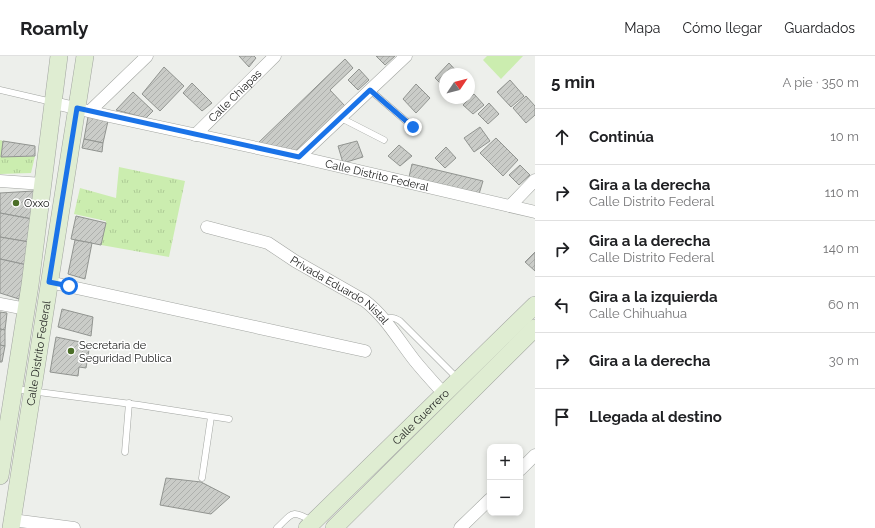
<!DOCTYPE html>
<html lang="es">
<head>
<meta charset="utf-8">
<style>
	body { margin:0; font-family:Raleway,sans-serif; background:#f6f6f6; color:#202124 }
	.controls { position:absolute; right:12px; bottom:12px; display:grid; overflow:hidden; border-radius:8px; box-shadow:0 2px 6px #0003 }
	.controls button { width:36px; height:36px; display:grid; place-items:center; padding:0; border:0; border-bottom:1px solid #e0e0e0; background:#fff; color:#202124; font:20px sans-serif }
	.compass { position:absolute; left:439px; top:12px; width:36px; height:36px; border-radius:50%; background:#fff; box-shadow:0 2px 6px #0003; rotate:55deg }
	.stop { position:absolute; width:12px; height:12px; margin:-9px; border:3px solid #1a73e8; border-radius:50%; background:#fff }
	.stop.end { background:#1a73e8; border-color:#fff; box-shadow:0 1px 4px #0008 }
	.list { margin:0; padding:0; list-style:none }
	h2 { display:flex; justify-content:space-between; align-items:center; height:52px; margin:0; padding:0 16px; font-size:17px }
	h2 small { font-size:13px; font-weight:400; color:#757577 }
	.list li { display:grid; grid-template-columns:26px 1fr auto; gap:12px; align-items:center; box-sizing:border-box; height:56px; padding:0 16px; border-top:1px solid #e0e0e0 }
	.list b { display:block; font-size:15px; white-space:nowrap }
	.list p { margin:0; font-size:13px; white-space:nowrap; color:#757577 }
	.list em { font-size:13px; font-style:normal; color:#757577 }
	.icon { flex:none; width:22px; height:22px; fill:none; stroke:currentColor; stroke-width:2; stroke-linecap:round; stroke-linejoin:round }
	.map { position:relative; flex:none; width:535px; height:472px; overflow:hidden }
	header { display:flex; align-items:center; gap:24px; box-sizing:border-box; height:56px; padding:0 20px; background:#fff; border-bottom:1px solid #e0e0e0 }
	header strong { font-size:19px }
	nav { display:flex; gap:22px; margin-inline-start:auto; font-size:14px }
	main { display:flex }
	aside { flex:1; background:#fff }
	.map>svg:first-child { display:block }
	.grass { fill:url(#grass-tufts) }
	.pitch { fill:#cbedaf }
	.building { fill:url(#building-hatch); stroke:#919490 }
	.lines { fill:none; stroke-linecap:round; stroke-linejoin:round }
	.lane-casing { stroke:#a2a5a1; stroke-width:7 }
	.street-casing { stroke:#a2a5a1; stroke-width:13 }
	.secondary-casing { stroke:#a2a5a1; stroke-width:18 }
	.lane { stroke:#fff; stroke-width:6 }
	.street { stroke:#fff; stroke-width:12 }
	.secondary { stroke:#dfedd2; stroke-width:17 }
	.route { stroke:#1a73e8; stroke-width:5 }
	.poi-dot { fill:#4b6e27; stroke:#fff; stroke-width:1.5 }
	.labels { text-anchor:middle; stroke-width:3; stroke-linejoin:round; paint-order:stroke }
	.street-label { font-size:11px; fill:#212221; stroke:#fff }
	.poi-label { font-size:11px; fill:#212221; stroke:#fff; text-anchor:start }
</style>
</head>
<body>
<header>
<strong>Roamly</strong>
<nav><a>Mapa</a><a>Cómo llegar</a><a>Guardados</a></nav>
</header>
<main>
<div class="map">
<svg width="535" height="472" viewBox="0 0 535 472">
	<defs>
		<pattern id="grass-tufts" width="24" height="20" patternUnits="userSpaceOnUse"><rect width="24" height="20" fill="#cbedaf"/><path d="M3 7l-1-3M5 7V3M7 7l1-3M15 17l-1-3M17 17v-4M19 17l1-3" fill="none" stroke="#aecb96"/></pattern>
		<pattern id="building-hatch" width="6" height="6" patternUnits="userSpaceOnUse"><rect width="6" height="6" fill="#caccc8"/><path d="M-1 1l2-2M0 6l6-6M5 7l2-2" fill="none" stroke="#adafac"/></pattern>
	</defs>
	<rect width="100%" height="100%" fill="#edefeb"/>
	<g class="grass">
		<path d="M0,84L3,85L1,101L35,100L31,117L0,118Z"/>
		<path d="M119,111L185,125L169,201L101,189L106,165L74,158L80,132L116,142Z"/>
	</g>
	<path class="pitch" d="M487,0H523L501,23L483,4Z"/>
	<g class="building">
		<path d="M239,0H254L256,2L249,11Z"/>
		<path d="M376,0H395L385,9Z"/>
		<path d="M345,3L353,12L330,34L345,50L294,97L256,89Z"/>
		<path d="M449,7L459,18H445V32L435,22Z"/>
		<path d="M164,11L184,30L160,55L142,38Z"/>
		<path d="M359,13L369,24L358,34L348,24Z"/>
		<path d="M510,24L524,40L511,51L497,36Z"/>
		<path d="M192,27L212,47L202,55L183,37Z"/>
		<path d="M416,28L430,42L416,57L403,43Z"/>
		<path d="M133,36L153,55L146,62L116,54Z"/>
		<path d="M474,38L484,49L473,58L463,49Z"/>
		<path d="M526,40L535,50V59L526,67L513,52Z"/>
		<path d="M489,47L499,58L488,68L478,58Z"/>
		<path d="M88,61L108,65L103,87L84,83Z"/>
		<path d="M480,71L490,85L474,96L464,82Z"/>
		<path d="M496,82L518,104L503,120L480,97Z"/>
		<path d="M84,83L103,87L102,96L82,92Z"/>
		<path d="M3,85L35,90V100L1,101Z"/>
		<path d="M357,85L363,101L343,107L338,90Z"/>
		<path d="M399,89L412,100L400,110L388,100Z"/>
		<path d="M446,91L456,102L445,112L435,102Z"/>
		<path d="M412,108L483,125L479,138L409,121Z"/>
		<path d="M520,109L530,119L519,129L509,119Z"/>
		<path d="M34,135L32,163L0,157V137Z"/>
		<path d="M0,157L32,163L29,186L0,181Z"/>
		<path d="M76,160L106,167L101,189L71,183Z"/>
		<path d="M0,181L29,186L27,209L0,203Z"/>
		<path d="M75,184L92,187L85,223L68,218Z"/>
		<path d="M535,196V215L525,206Z"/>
		<path d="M0,203L27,209L19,243L0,237Z"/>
		<path d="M62,253L93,261L91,280L58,271Z"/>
		<path d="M0,256L7,257L5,274L0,273Z"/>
		<path d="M0,273L5,274V290L0,289Z"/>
		<path d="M56,281L90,288L86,312L79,311L78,320L50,316Z"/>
		<path d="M0,289L5,290L2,306H0Z"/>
		<path d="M166,422L201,426L230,441L211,458L160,449Z"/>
	</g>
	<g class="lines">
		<g class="lane-casing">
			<g id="lane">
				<path d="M0,34L52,46"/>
				<path d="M370,34L413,71"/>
				<path d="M341,62L384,84"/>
				<path d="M384,264C391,261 394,261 400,265L457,322"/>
				<path d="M15,333L139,349L229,363"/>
				<path d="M125,396L129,347"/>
				<path d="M202,422L211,361"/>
				<path d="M277,472C293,457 291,453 312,465"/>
			</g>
		</g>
		<g class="street-casing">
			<g id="street">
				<path id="s1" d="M54,47L109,60L299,101L535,156"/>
				<path d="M90,55L147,0"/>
				<path id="s2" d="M195,79L275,0"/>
				<path d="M299,101L406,0"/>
				<path d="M0,125L43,128"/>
				<path d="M510,150L535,124"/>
				<path id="s3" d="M207,171L268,187L295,205L365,245C386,261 399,285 415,305C424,316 434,327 444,338"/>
				<path d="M49,226L365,295"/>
				<path d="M0,248L26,253"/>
				<path d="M520,414L535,399"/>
				<path d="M12,464L74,472"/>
				<path d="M460,472L490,443"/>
			</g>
		</g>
		<g class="secondary-casing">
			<g id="secondary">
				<path d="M0,420L30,229L59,0"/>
				<path id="s4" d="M11,472L85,0"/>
				<path id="s5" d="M307,472L535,249"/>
				<path d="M334,472L535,272"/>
			</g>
		</g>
		<use href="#lane" class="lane"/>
		<use href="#street" class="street"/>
		<use href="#secondary" class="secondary"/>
	</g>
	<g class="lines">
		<path class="route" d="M69,230L49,226L77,52L299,101L370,34L413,71"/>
	</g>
	<g class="poi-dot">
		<circle cx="16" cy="147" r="4"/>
		<circle cx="71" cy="295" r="4"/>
	</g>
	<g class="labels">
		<g class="street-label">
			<text dy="4" stroke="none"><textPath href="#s2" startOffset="56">Calle Chiapas</textPath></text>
			<text dy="4" stroke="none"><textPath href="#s1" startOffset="331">Calle Distrito Federal</textPath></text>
			<text dy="4" stroke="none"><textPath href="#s3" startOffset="149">Privada Eduardo Nistal</textPath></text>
			<text dy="4" stroke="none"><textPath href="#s4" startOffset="177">Calle Distrito Federal</textPath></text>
			<text dy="4" stroke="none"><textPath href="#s5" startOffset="159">Calle Guerrero</textPath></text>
		</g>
		<g class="poi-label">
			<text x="24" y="151">Oxxo</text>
			<text x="79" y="293">Secretaria de<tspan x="79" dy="13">Seguridad Publica</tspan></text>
		</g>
	</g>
</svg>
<div class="controls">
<button>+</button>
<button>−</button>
</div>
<svg class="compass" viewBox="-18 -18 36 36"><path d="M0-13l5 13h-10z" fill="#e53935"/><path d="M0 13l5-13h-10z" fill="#757577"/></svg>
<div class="stop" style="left:69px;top:230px"></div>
<div class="stop end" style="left:413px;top:71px"></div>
</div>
<aside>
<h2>5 min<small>A pie · 350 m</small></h2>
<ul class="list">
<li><svg class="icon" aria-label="ahead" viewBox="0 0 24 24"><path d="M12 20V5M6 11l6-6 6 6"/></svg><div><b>Continúa</b></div><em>10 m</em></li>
<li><svg class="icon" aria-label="right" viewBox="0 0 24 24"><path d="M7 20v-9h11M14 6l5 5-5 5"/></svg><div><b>Gira a la derecha</b><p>Calle Distrito Federal</p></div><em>110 m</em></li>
<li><svg class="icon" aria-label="right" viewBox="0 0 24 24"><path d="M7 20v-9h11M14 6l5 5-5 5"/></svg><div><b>Gira a la derecha</b><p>Calle Distrito Federal</p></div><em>140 m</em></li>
<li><svg class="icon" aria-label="left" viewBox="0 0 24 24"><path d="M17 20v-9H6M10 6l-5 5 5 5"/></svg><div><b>Gira a la izquierda</b><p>Calle Chihuahua</p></div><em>60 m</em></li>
<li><svg class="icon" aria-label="right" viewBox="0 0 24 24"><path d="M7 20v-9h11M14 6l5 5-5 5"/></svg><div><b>Gira a la derecha</b></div><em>30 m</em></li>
<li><svg class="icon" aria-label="arrive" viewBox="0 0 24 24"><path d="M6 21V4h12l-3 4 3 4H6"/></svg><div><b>Llegada al destino</b></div></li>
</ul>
</aside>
</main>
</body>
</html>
